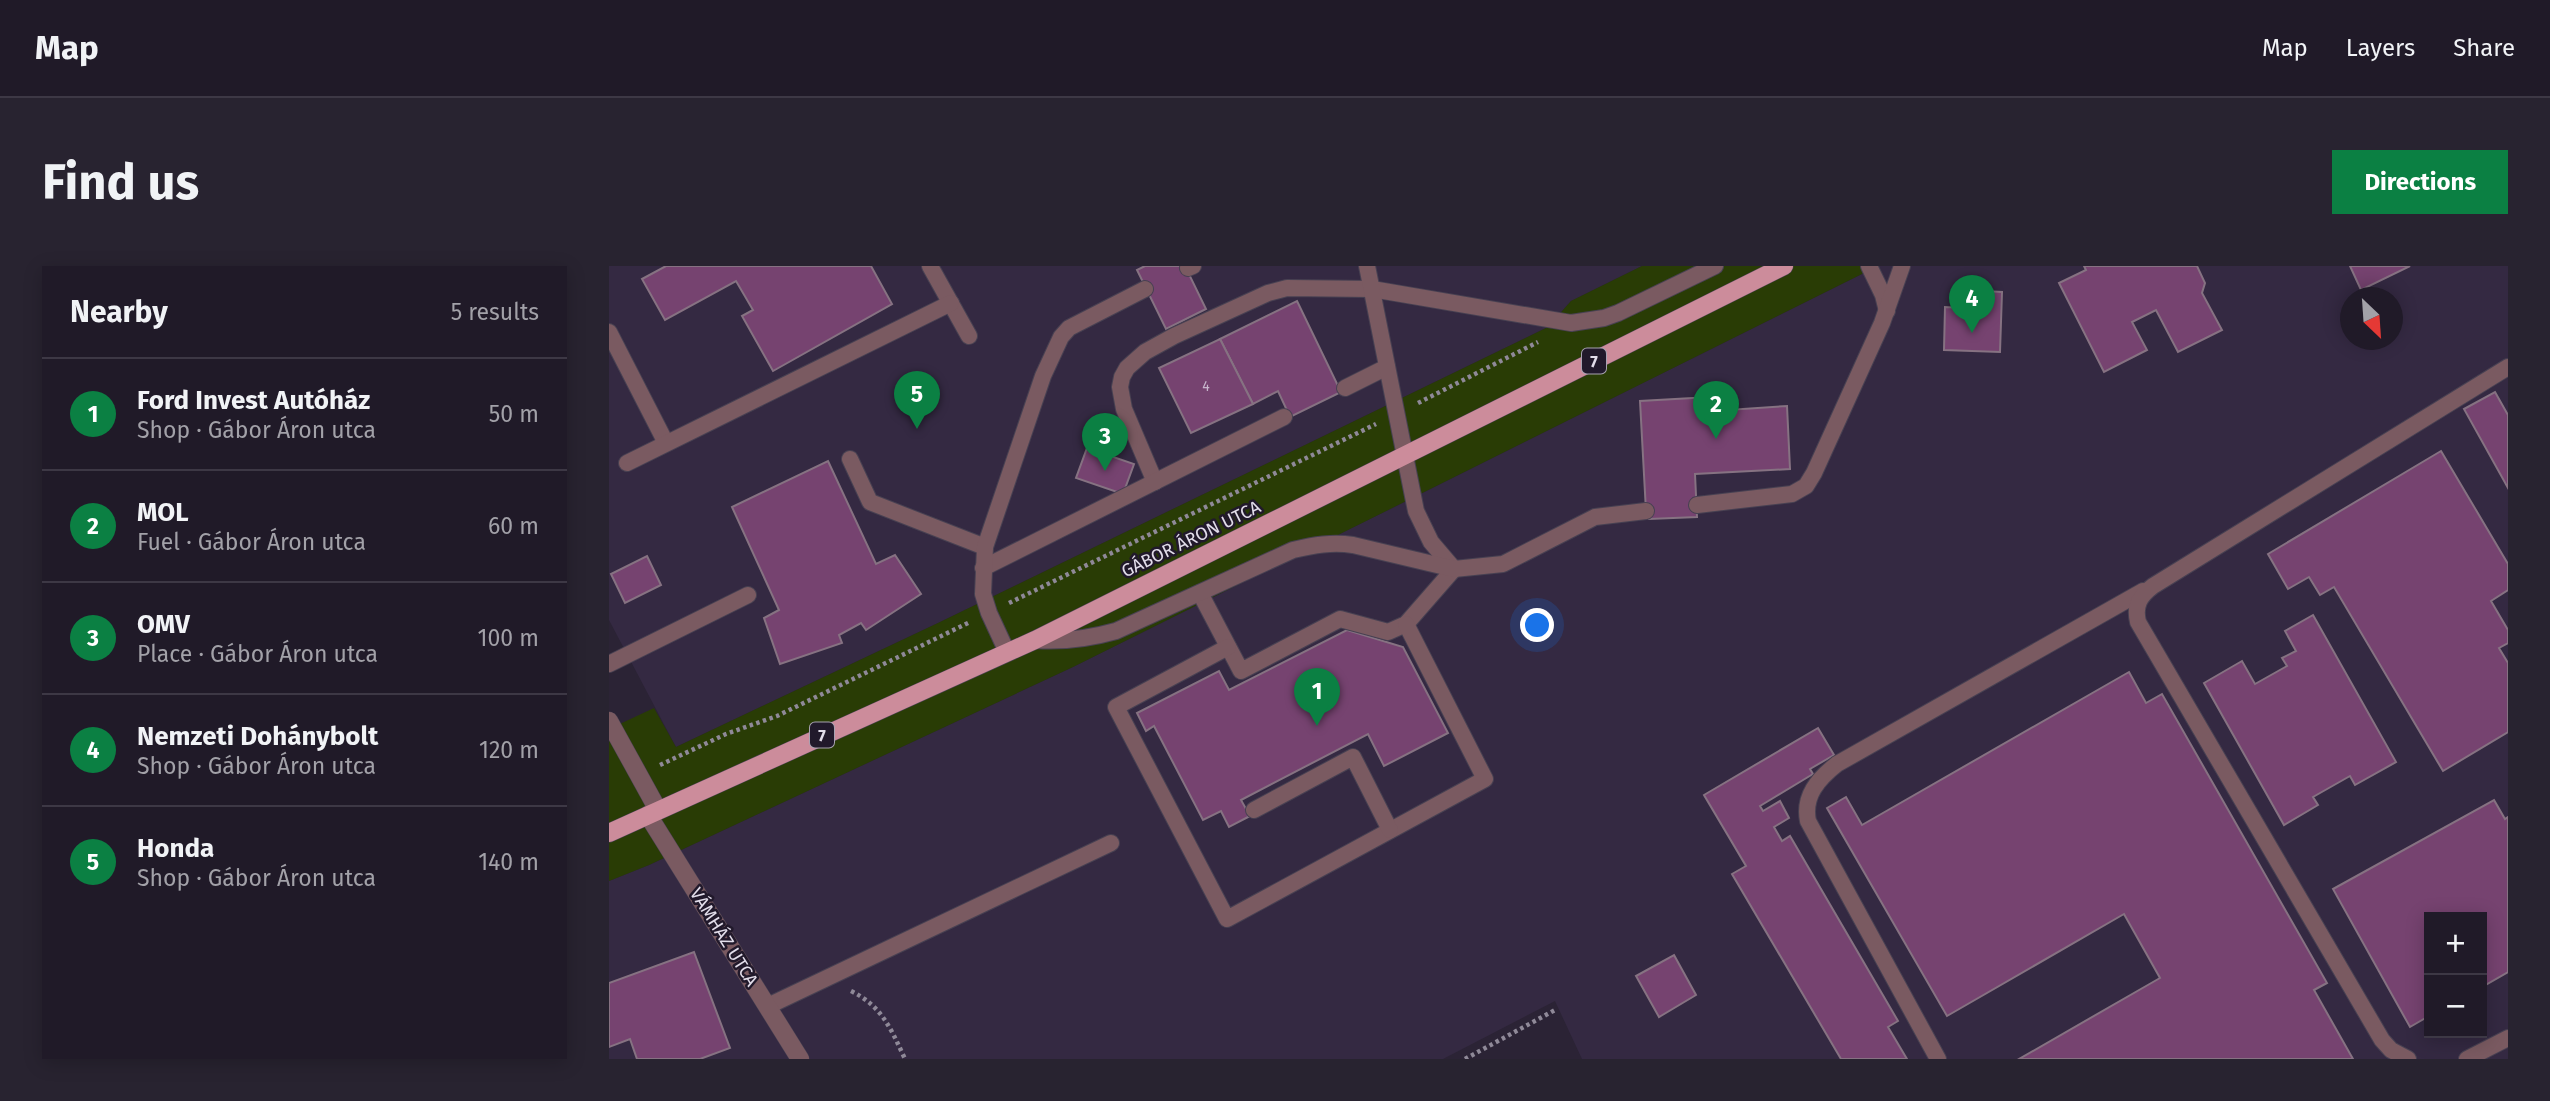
<!DOCTYPE html>
<html lang="en">
<head>
<meta charset="utf-8">
<style>
	body { margin:0; font-family:"Fira Sans",sans-serif; background:#282330; color:#f1f3f6 }
	.controls { position:absolute; right:21px; bottom:21px; display:grid; overflow:hidden; border-radius:0px; box-shadow:0 4px 18px #0003 }
	.controls button { width:63px; height:63px; display:grid; place-items:center; padding:0; border:0; border-bottom:2px solid #3d3845; background:#201a28; color:#f1f3f6; font:35px sans-serif }
	.compass { position:absolute; left:1731px; top:21px; width:63px; height:63px; border-radius:50%; background:#201a28; box-shadow:0 4px 18px #0003; rotate:155deg }
	.you { position:absolute; left:929px; top:360px; width:24px; height:24px; margin:-18px; border:5px solid #fff; border-radius:50%; background:#1a73e8; box-shadow:0 0 0 10px #1a73e833 }
	.badge { display:grid; place-items:center; width:46px; height:46px; border-radius:50%; background:#0b8043; color:#fff; font-size:23px; font-weight:700 }
	.pin { position:absolute; translate:-50% -58px; filter:drop-shadow(0 2px 4px #0008) }
	.pin::after { content:''; position:absolute; top:37px; width:24px; height:21px; background:inherit; clip-path:polygon(0 0,100% 0,50% 100%) }
	.list { margin:0; padding:0; list-style:none }
	h2 { display:flex; justify-content:space-between; align-items:center; height:91px; margin:0; padding:0 28px; font-size:30px }
	h2 small { font-size:23px; font-weight:400; color:#a2a1a8 }
	.list li { display:grid; grid-template-columns:46px 1fr auto; gap:21px; align-items:center; box-sizing:border-box; height:112px; padding:0 28px; border-top:2px solid #3d3845 }
	.list b { display:block; font-size:26px; white-space:nowrap }
	.list p { margin:0; font-size:23px; white-space:nowrap; color:#a2a1a8 }
	.list em { font-size:23px; font-style:normal; color:#a2a1a8 }
	.map { position:relative; flex:none; width:1899px; height:793px; overflow:hidden; border-radius:0px }
	header { display:flex; align-items:center; gap:42px; box-sizing:border-box; height:98px; padding:0 35px; background:#201a28; border-bottom:2px solid #3d3845 }
	header strong { font-size:33px }
	nav { display:flex; gap:38px; margin-inline-start:auto; font-size:24px }
	.intro { display:flex; align-items:center; justify-content:space-between; box-sizing:border-box; height:168px; padding:0 42px }
	h1 { margin:0; font-size:49px }
	.button { padding:18px 32px; border-radius:0px; background:#0b8043; color:#fff; font-size:24px; font-weight:700 }
	main { display:flex; gap:42px; padding:0 42px }
	aside { flex:1; background:#201a28; border-radius:0px; box-shadow:0 4px 18px #0003 }
	.map>svg:first-child { display:block }
	.built { fill:#342942; fill-rule:evenodd }
	.green { fill:#293c05 }
	.building { fill:#764370; stroke:#867282; stroke-width:2 }
	.lines { fill:none; stroke-linecap:round; stroke-linejoin:round }
	.service-casing { stroke:#484152; stroke-width:18 }
	.minor-casing { stroke:#484152; stroke-width:19 }
	.primary-casing { stroke:#484152; stroke-width:19 }
	.path { stroke:#8f8998; stroke-width:4.5; stroke-dasharray:3.5 3.5; stroke-linecap:butt }
	.service { stroke:#7a5a61; stroke-width:16 }
	.minor { stroke:#7a5a61; stroke-width:18 }
	.primary { stroke:#cc8c9b; stroke-width:18 }
	.labels { text-anchor:middle; stroke-width:5; stroke-linejoin:round; paint-order:stroke }
	.number-label { font-size:14px; fill:#c7b6cc }
	.shield { fill:#21192b; stroke:#a8a2b1; stroke-width:2 }
	.shield-label { font-size:16px; font-weight:bold; fill:#e2ddea }
	.street-label { font-size:18px; fill:#e2ddea; stroke:#21192b }
</style>
</head>
<body>
<header>
<strong>Map</strong>
<nav><a>Map</a><a>Layers</a><a>Share</a></nav>
</header>
<div class="intro"><h1>Find us</h1><a class="button">Directions</a></div>
<main>
<aside>
<h2>Nearby<small>5 results</small></h2>
<ul class="list">
<li><span class="badge">1</span><div><b>Ford Invest Autóház</b><p>Shop · Gábor Áron utca</p></div><em>50 m</em></li>
<li><span class="badge">2</span><div><b>MOL</b><p>Fuel · Gábor Áron utca</p></div><em>60 m</em></li>
<li><span class="badge">3</span><div><b>OMV</b><p>Place · Gábor Áron utca</p></div><em>100 m</em></li>
<li><span class="badge">4</span><div><b>Nemzeti Dohánybolt</b><p>Shop · Gábor Áron utca</p></div><em>120 m</em></li>
<li><span class="badge">5</span><div><b>Honda</b><p>Shop · Gábor Áron utca</p></div><em>140 m</em></li>
</ul>
</aside>
<div class="map">
<svg width="1899" height="793" viewBox="0 0 1899 793">
	<rect width="100%" height="100%" fill="#2b2335"/>
	<g class="built">
		<path d="M0,0H1033L962,35L939,61L329,357L67,481L0,354Z"/>
		<path d="M1269,0H1899V793H973L946,735L834,793H0V615L40,599L464,401ZM1742,32H1784V74H1742ZM1820,651H1873V767H1820Z"/>
	</g>
	<path class="green" d="M1033,0H1269L464,401L40,599L0,615V463L45,442L67,481L329,357L939,61L962,35Z"/>
	<g class="building">
		<path d="M57,0H262L283,38L164,105L133,50L144,44L127,15L56,54L33,13Z"/>
		<path d="M536,0H576L597,43L557,63L528,4Z"/>
		<path d="M1475,0H1588L1596,17L1593,27L1613,64L1569,86L1547,44L1523,56L1538,84L1495,106L1450,17L1477,4Z"/>
		<path d="M1741,0H1801L1752,24Z"/>
		<path d="M1354,24L1393,26L1391,86L1335,84L1336,41L1354,42Z"/>
		<path d="M688,35L732,126L681,151L669,125L644,138L611,73Z"/>
		<path d="M611,73L644,138L582,167L550,102Z"/>
		<path d="M1886,126L1899,149V222L1855,143Z"/>
		<path d="M1119,130V144L1178,140L1181,203L1086,208L1088,251L1040,253L1037,245L1031,135Z"/>
		<path d="M478,182L525,198L514,228L467,212Z"/>
		<path d="M1832,185L1899,298V324L1882,335L1899,364V377L1890,382L1899,397V466L1834,505L1725,321L1711,329L1700,311L1679,323L1659,288Z"/>
		<path d="M219,195L267,298L286,289L312,328L257,364L252,357L230,369L233,377L171,398L155,352L170,344L123,241Z"/>
		<path d="M38,290L52,319L16,337L2,308Z"/>
		<path d="M1704,349L1787,496L1746,519L1741,510L1704,531L1709,539L1675,559L1595,417L1633,395L1646,418L1678,400L1673,392L1687,385L1676,365Z"/>
		<path d="M738,364L794,381L839,467L775,500L759,468L632,534L641,550L620,561L612,545L594,554L545,460L537,465L528,447L610,405L620,424Z"/>
		<path d="M1520,406L1537,437L1553,428L1718,717L1705,724L1744,793H1410L1551,712L1515,648L1338,750L1218,542L1237,531L1253,559Z"/>
		<path d="M1209,462L1225,489L1201,503L1204,508L1151,540L1154,545L1171,535L1180,552L1165,561L1173,575L1181,570L1289,755L1279,761L1298,793H1232L1123,608L1137,600L1095,529Z"/>
		<path d="M1885,534L1896,553L1899,551V706L1873,721V651H1820V750L1801,761L1724,623Z"/>
		<path d="M85,686L121,782L91,793H28L21,773L0,781V717Z"/>
		<path d="M1065,689L1087,729L1050,751L1027,710Z"/>
	</g>
	<g class="lines">
		<g class="service-casing">
			<g id="service">
				<path d="M321,0L360,70"/>
				<path d="M1260,0L1274,29L1278,45"/>
				<path d="M579,2L584,0"/>
				<path d="M0,66L57,177"/>
				<path d="M736,122L778,101"/>
				<path d="M241,193L261,236L376,281"/>
				<path d="M18,197L342,37"/>
				<path d="M546,216L515,143L511,121L513,111L518,102L536,86L565,70L659,27L678,22L763,23L962,57L995,52L1009,47L1106,0"/>
				<path d="M1088,239L1183,228L1197,220L1205,207L1273,57L1293,0"/>
				<path d="M374,302L675,151"/>
				<path d="M591,327L632,405L731,353L779,366L797,358L845,303L822,276L807,245L758,0"/>
				<path d="M426,374C455,376 479,373 507,365L684,284C705,279 723,276 744,279L845,303L894,298L986,251L1037,245"/>
				<path d="M619,381L507,441L618,653L876,513L797,358"/>
				<path d="M398,386L380,347L374,328L376,281L434,110L452,71L460,62L536,23"/>
				<path d="M0,398L139,329"/>
				<path d="M645,544L744,491L781,564"/>
				<path d="M159,740L502,577"/>
				<path d="M1329,793L1199,555C1194,530 1209,513 1228,498L1534,325"/>
				<path d="M1799,793L1782,784L1773,774L1529,356C1525,339 1531,330 1544,320L1899,101"/>
				<path d="M1858,793L1899,772"/>
			</g>
		</g>
		<g class="minor-casing">
			<g id="minor">
				<path d="M0,455L49,544"/>
				<path d="M39,549L191,793"/>
			</g>
		</g>
		<g class="primary-casing">
			<path id="primary" d="M0,567L426,374L1175,0"/>
		</g>
		<g class="path">
			<path d="M809,137L929,76"/>
			<path d="M400,337L767,158"/>
			<path d="M51,499L117,468L168,450L361,356"/>
			<path d="M242,725C273,740 282,763 296,793"/>
			<path d="M856,793L946,744"/>
		</g>
		<use href="#service" class="service"/>
		<use href="#minor" class="minor"/>
		<use href="#primary" class="primary"/>
	</g>
	<g class="labels">
		<g class="number-label">
			<text x="597" y="125">4</text>
		</g>
		<g class="shield">
			<rect x="973" y="82.5" width="24" height="25" rx="5"/>
			<rect x="201" y="456.5" width="24" height="25" rx="5"/>
		</g>
		<g class="shield-label">
			<text x="985" y="101">7</text>
			<text x="213" y="475">7</text>
		</g>
		<g class="street-label">
			<text transform="translate(582 273) rotate(-26)" y="6">GÁBOR ÁRON UTCA</text>
			<text transform="translate(115 671) rotate(58)" y="6">VÁMHÁZ UTCA</text>
		</g>
	</g>
</svg>
<div class="controls">
<button>+</button>
<button>−</button>
</div>
<svg class="compass" viewBox="-18 -18 36 36"><path d="M0-13l5 13h-10z" fill="#e53935"/><path d="M0 13l5-13h-10z" fill="#a2a1a8"/></svg>
<div class="you"></div>
<div class="pin badge" style="left:708px;top:460px">1</div>
<div class="pin badge" style="left:1107px;top:173px">2</div>
<div class="pin badge" style="left:496px;top:205px">3</div>
<div class="pin badge" style="left:1363px;top:67px">4</div>
<div class="pin badge" style="left:308px;top:163px">5</div>
</div>
</main>
</body>
</html>
